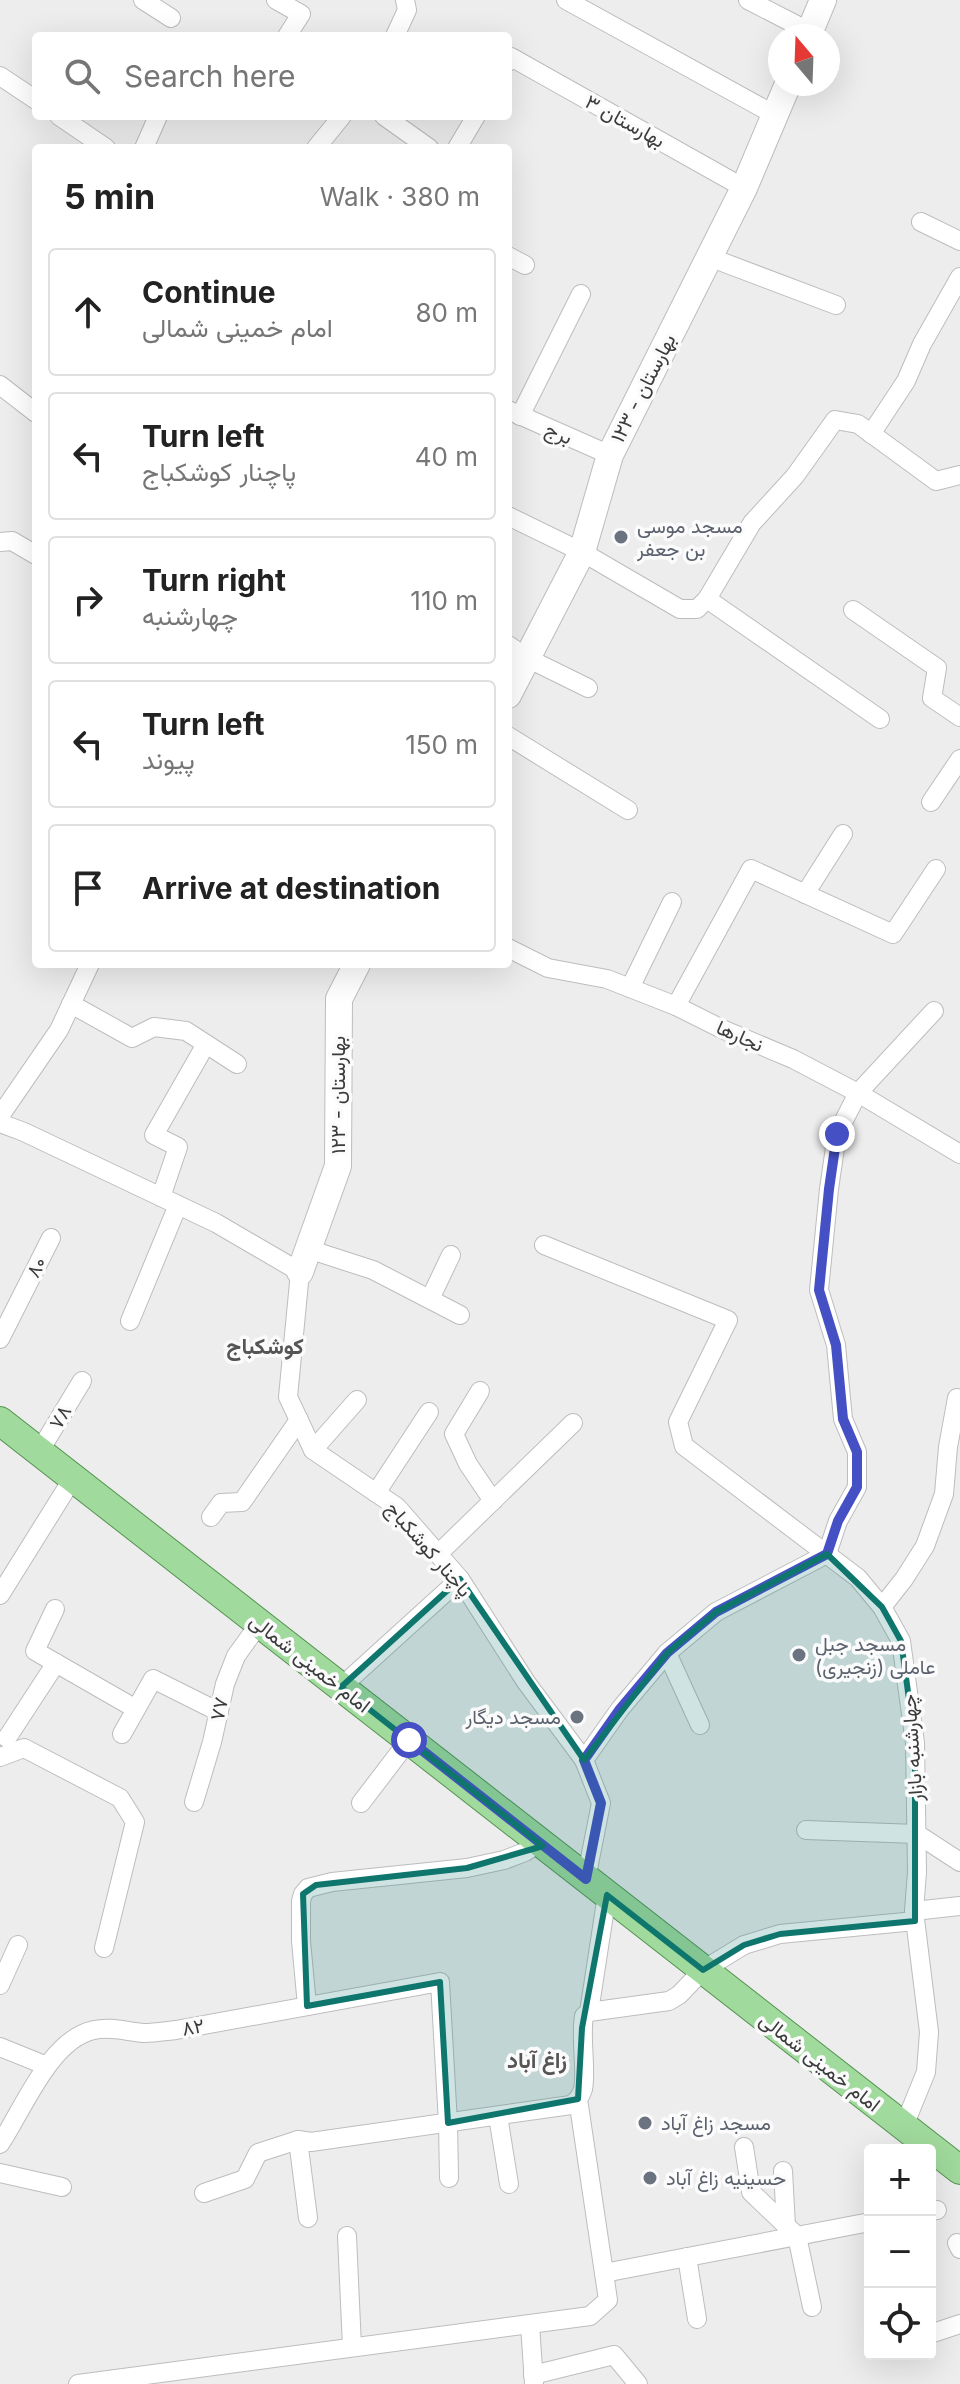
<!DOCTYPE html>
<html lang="en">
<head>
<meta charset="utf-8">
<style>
	body { margin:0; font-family:Inter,Vazirmatn,sans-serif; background:#f6f6f6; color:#222 }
	.controls { position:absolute; right:24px; bottom:24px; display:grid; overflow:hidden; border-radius:8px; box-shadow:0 8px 32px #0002 }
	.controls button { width:72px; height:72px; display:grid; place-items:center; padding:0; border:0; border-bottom:2px solid #e0e0e0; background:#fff; color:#222; font:40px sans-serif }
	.compass { position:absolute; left:768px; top:24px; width:72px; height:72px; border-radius:50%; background:#fff; box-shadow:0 8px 32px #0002; rotate:341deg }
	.stop { position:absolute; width:24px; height:24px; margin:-18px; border:6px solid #4550c5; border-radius:50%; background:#fff }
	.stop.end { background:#4550c5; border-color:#fff; box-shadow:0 2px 8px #0008 }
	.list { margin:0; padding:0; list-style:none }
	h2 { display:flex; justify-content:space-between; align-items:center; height:104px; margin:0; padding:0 32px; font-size:34px }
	h2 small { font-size:26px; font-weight:400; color:#767676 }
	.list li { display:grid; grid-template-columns:52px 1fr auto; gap:24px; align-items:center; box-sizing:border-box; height:128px; margin:0 16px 16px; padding:0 16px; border:2px solid #e0e0e0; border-radius:8px }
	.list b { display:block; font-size:30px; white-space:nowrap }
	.list p { margin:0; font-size:26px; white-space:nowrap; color:#767676 }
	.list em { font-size:26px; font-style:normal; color:#767676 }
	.icon { flex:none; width:44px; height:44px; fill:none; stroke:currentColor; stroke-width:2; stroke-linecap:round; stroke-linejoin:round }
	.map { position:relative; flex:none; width:960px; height:2384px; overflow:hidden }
	.search { position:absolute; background:#fff; box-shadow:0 8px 32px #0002; left:32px; top:32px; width:480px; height:88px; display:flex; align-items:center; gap:20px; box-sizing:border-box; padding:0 28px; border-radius:8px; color:#767676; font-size:30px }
	.panel { position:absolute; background:#fff; box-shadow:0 8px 32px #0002; left:32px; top:144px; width:480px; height:824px; border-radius:8px }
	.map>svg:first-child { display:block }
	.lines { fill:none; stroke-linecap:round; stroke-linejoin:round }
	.street-casing { stroke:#bdbdbe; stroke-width:20 }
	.secondary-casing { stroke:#bdbdbe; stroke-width:28 }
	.primary-casing { stroke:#559351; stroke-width:30 }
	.street { stroke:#fff; stroke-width:18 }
	.secondary { stroke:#fff; stroke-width:26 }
	.primary { stroke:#a1da9d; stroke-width:28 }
	.route { stroke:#4550c5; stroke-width:10 }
	.marked { fill:#0f766e; fill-opacity:0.2; stroke:#0f766e; stroke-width:6; stroke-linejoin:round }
	.worship-dot { fill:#6b7280; stroke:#fbfbfc; stroke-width:3 }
	.labels { text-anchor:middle; stroke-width:7; stroke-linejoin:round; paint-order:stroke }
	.street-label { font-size:20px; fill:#3b3b3c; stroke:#fbfbfc }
	.worship-label { font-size:20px; fill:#5b616d; stroke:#fbfbfc; text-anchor:start }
	.neighbourhood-label { font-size:22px; font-weight:bold; fill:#555556; stroke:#fbfbfc }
</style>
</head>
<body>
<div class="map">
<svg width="960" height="2384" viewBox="0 0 960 2384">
	<rect width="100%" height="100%" fill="#ededee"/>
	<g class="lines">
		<g class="street-casing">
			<g id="street">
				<path d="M143,0L171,18"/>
				<path d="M276,0L301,14L287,36"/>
				<path d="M566,0L775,115"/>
				<path d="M748,0L810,32"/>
				<path d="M395,36L407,10L405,0"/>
				<path d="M508,62L511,57L744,188"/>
				<path d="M0,76L36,100"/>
				<path d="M59,116L106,148"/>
				<path d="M384,116L429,148"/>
				<path d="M144,148L158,116"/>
				<path d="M316,148L342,116"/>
				<path d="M457,148L476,116"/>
				<path d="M921,222L960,241"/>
				<path d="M508,256L525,265"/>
				<path d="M709,257L836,305"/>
				<path d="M0,385L36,413"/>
				<path d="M508,410L610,455"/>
				<path d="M520,416L581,294"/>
				<path d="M871,434L906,381L922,344L960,277"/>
				<path d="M508,516L582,552L680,609H697L707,599L752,523L795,476L835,420L858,424L936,481L960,475"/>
				<path d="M0,542L12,541L36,555"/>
				<path d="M707,599L880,719"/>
				<path d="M853,610L937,668L932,698L960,717"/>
				<path d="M508,645L527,658L588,688"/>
				<path d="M508,736L628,810"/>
				<path d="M931,802L960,759"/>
				<path d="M805,894L843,834"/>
				<path d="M508,948L548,968L607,979L676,1006L722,1029L793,1059L858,1093L960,1154"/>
				<path d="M630,988L672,902"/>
				<path d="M71,1004L132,1038L154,1027L186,1031L237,1064"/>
				<path d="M676,1006L751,869L893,934L936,869"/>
				<path d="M0,1116L59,1030L90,964"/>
				<path d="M0,1123L24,1132L216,1223L300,1272L288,1397L313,1450L397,1507L460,1579L526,1682L584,1760L601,1803L586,1879"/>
				<path d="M161,1197L178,1147L154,1135L206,1044"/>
				<path d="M544,1245L728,1320L678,1422L684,1446L858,1578L882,1607L901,1641L915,1743L917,1872L914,1911L929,2032L926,2072L904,2126"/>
				<path d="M308,1249L373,1270L460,1315"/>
				<path d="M430,1299L451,1255"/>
				<path d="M130,1321L178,1205"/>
				<path d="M0,1339L51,1238"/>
				<path d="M480,1391L454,1434L468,1464L493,1501"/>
				<path d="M313,1450L357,1400"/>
				<path d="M39,1452L82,1381"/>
				<path d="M376,1493L429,1412"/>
				<path d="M211,1517L221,1503L242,1502L299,1420"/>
				<path d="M438,1554L573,1423"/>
				<path d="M0,1595L73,1478"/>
				<path d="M882,1607L904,1579L925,1546L944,1494L948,1447L957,1398"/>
				<path d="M55,1609L35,1651L136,1709"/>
				<path d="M667,1653L700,1725"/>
				<path d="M341,1687L460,1579"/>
				<path d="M122,1734L153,1679L219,1712"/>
				<path d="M7,1738L56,1663"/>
				<path d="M0,1757L24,1748L120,1798L135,1822L104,1948"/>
				<path d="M584,1760L620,1709L667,1653L716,1612L827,1554L838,1521L857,1487V1452L843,1419L836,1345L819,1290L829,1189L837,1134L858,1093L934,1011"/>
				<path d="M194,1802L212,1742L225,1684L236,1656L259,1624"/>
				<path d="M361,1803L409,1740"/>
				<path d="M806,1830L917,1834L960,1862"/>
				<path d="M914,1911L960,1906"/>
				<path d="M0,1985L18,1945"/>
				<path d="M307,2006L301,1941V1901L303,1894L308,1888L332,1882L467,1868L504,1860L525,1852L539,1843"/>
				<path d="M589,2012L607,1895"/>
				<path d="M0,2047L47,2066"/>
				<path d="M498,2116L509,2184"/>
				<path d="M0,2144C23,2110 50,2039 94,2030C112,2026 127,2032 144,2033C155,2033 166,2031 176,2030L440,1982L448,2123L449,2178"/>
				<path d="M744,2147L751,2192L797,2236L812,2307"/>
				<path d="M783,2171L786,2226"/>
				<path d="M0,2173L62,2187"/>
				<path d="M204,2193L245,2179L258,2153L298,2140"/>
				<path d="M930,2211L937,2210"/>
				<path d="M308,2218L298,2140L311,2142L571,2105C577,2101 581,2096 583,2089C587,2069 580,2039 584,2016L589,2012L669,2001L679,1995L703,1970L744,1945L780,1934L915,1921"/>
				<path d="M347,2236L352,2347"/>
				<path d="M957,2243L960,2249"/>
				<path d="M687,2257L697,2319"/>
				<path d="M604,2273L870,2222"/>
				<path d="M530,2324L534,2384"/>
				<path d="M930,2334L960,2324"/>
				<path d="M533,2375L614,2355L638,2384"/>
				<path d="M78,2384L590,2316L608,2300L578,2099"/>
			</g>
		</g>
		<g class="secondary-casing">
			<g id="secondary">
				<path d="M808,36L823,0"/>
				<path d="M508,695L582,552L610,455L744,188L788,84"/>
				<path d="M300,1272L338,1166L339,999L357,964"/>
			</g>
		</g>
		<g class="primary-casing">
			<path id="primary" d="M0,1421L960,2170"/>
		</g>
		<use href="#street" class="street"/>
		<use href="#secondary" class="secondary"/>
		<use href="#primary" class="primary"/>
	</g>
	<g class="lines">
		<path class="route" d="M409,1740L586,1879L601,1803L584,1760L620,1709L667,1653L716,1612L827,1554L838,1521L857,1487V1452L843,1419L836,1345L819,1290L829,1189L837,1134"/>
	</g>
	<path class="marked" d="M827,1554L882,1607L901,1641L915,1743V1921L780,1934L744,1945L703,1970L607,1895L582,2028L578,2099L448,2123L440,1982L307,2006L303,1894L316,1885L467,1868L543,1846L341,1687L460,1579L584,1760L667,1653L716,1612Z"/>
	<g class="worship-dot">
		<circle cx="621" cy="537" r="8"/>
		<circle cx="799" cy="1655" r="8"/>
		<circle cx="577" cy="1717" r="8"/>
		<circle cx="645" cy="2123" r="8"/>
		<circle cx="650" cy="2178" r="8"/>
	</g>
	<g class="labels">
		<g class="street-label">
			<text transform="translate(625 121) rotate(29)" y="7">بهارستان ۳</text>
			<text transform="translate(643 388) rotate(-63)" y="7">بهارستان - ۱۲۳</text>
			<text transform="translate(559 433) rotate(24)" y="7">برج</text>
			<text transform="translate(740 1036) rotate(24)" y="7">نجارها</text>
			<text transform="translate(338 1095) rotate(-90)" y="7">بهارستان - ۱۲۳</text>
			<text transform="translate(36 1267) rotate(-63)" y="7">۸۰</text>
			<text transform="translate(60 1417) rotate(-59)" y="7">۷۸</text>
			<text transform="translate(429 1549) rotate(49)" y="7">پاچنار کوشکباج</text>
			<text transform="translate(310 1663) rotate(38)" y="7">امام خمینی شمالی</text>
			<text transform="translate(219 1709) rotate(-77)" y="7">۷۷</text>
			<text transform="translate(912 1748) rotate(-94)" y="7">چهارشنبه بازار</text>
			<text transform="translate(193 2027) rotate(-10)" y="7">۸۲</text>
			<text transform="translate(820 2062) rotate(38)" y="7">امام خمینی شمالی</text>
		</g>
		<g class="worship-label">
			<text x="637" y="533">مسجد موسی<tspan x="637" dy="23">بن جعفر</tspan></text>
			<text x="815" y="1651">مسجد جبل<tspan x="815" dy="23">عاملی (زنجیری)</tspan></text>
			<text x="561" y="1724" text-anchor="end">مسجد دیگار</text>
			<text x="661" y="2130">مسجد زاغ آباد</text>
			<text x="666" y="2185">حسینیه زاغ آباد</text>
		</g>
		<g class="neighbourhood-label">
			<text x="265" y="1354">کوشکباج</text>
			<text x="537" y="2068">زاغ آباد</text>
		</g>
	</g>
</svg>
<div class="controls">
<button>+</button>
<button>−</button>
<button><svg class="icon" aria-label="locate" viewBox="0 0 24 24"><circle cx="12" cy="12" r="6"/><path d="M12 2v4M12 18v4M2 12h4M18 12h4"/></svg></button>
</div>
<svg class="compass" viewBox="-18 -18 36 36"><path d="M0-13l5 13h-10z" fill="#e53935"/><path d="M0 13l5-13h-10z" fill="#767676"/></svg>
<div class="stop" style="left:409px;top:1740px"></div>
<div class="stop end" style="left:837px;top:1134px"></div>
<div class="search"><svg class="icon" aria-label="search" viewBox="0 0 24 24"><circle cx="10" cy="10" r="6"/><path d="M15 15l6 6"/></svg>Search here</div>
<section class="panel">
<h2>5 min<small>Walk · 380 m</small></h2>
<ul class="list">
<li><svg class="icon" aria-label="ahead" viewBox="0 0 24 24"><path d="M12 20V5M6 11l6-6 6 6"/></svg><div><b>Continue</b><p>امام خمینی شمالی</p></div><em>80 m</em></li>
<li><svg class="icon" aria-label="left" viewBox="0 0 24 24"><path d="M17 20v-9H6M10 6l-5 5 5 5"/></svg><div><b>Turn left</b><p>پاچنار کوشکباج</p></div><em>40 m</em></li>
<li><svg class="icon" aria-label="right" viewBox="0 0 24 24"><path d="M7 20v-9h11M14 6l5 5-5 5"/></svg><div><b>Turn right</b><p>چهارشنبه</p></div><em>110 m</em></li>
<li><svg class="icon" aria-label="left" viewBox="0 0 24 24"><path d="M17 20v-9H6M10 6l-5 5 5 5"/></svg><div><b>Turn left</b><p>پیوند</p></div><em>150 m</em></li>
<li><svg class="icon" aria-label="arrive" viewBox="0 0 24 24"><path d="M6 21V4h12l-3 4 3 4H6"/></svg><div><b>Arrive at destination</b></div></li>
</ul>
</section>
</div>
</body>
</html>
